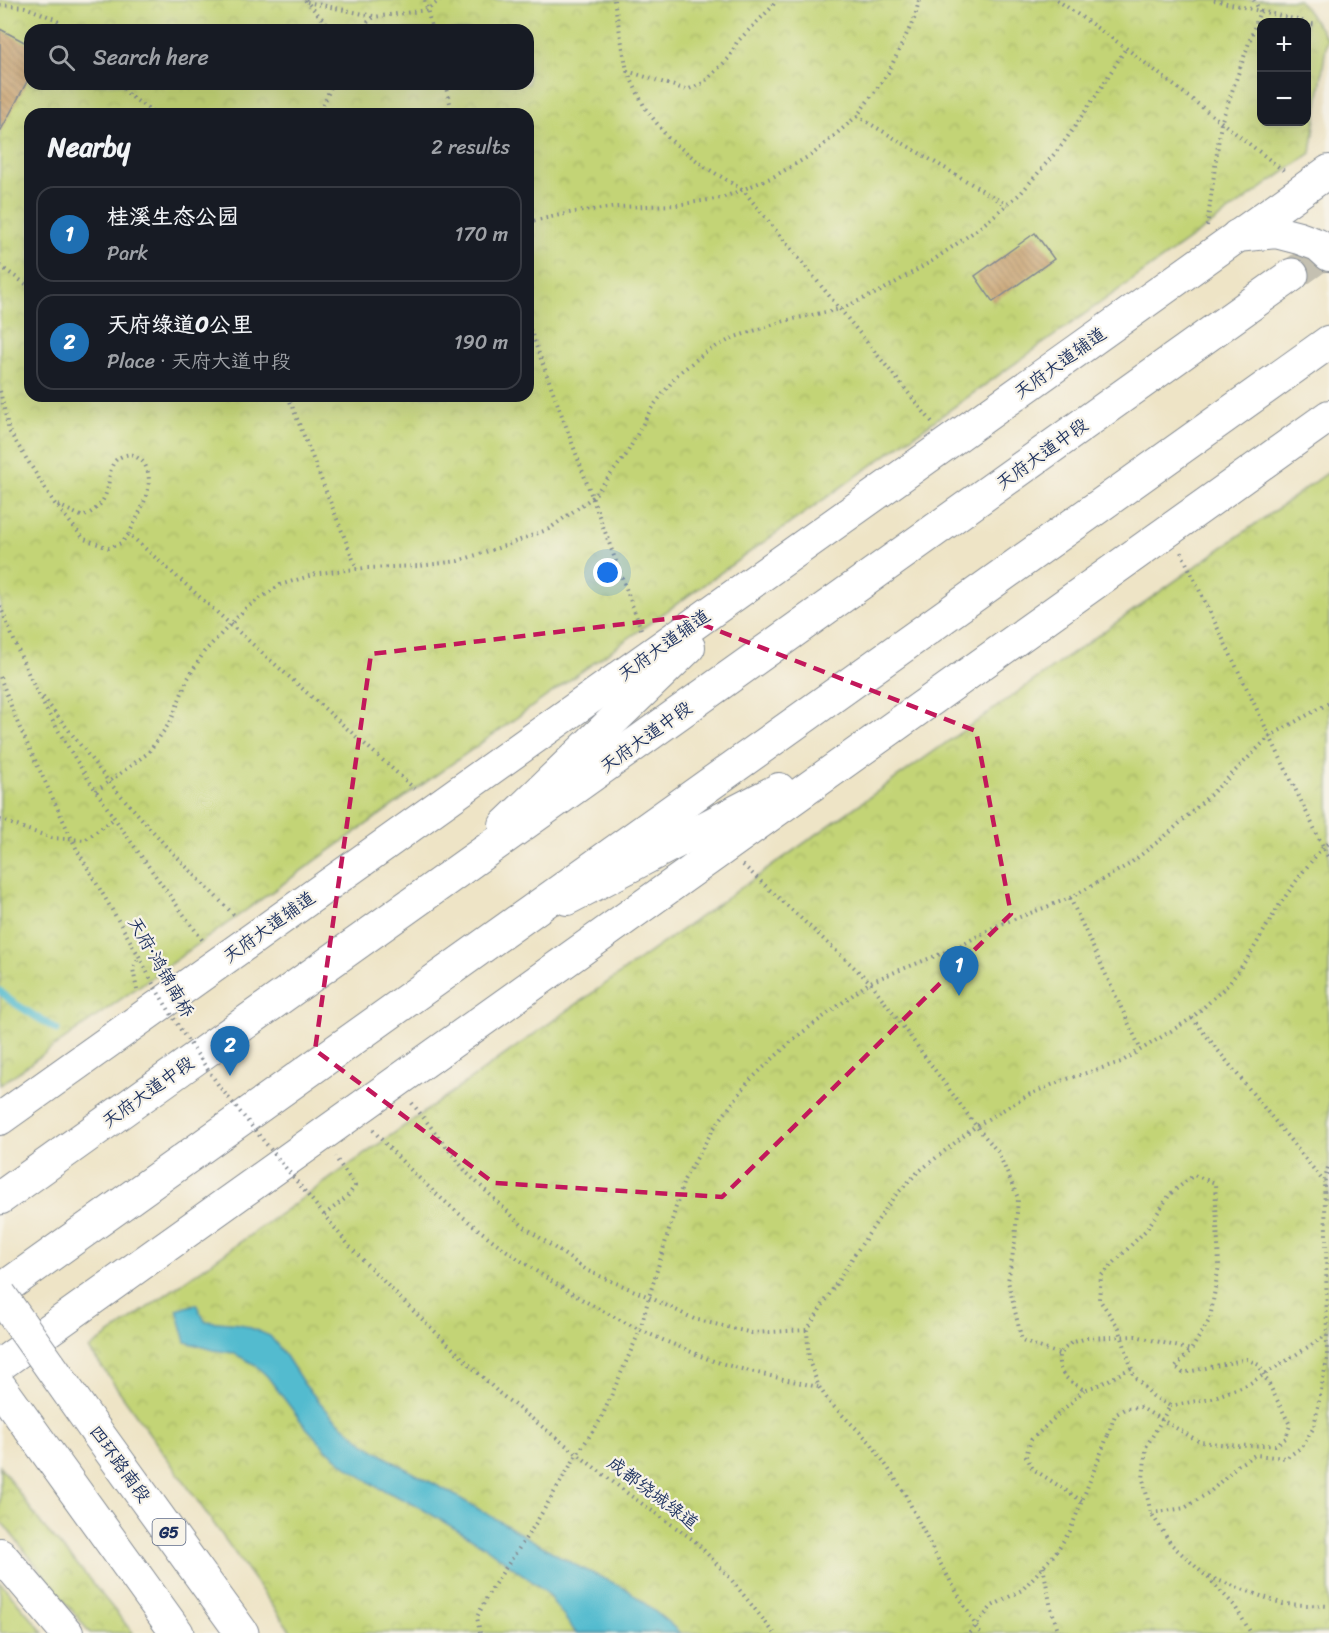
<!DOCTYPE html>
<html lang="en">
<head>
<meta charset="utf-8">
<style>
	body { margin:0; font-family:Sriracha,"LXGW WenKai TC",sans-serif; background:#20242c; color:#f1f3f6 }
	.controls { position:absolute; right:18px; top:18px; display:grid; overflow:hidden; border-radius:12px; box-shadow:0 6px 24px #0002 }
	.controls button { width:54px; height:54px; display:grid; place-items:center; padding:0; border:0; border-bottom:2px solid #363941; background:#171b24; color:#f1f3f6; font:30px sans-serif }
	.you { position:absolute; left:608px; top:573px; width:21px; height:21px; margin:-15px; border:4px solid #fff; border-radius:50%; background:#1a73e8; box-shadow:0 0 0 9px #1a73e833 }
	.badge { display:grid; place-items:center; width:39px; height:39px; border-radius:50%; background:#1f6fb2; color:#fff; font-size:20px; font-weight:700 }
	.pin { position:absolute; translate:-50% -50px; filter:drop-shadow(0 2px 3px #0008) }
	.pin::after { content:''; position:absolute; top:32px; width:21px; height:18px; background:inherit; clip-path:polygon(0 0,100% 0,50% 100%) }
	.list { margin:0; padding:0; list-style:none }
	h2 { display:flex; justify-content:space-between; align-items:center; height:78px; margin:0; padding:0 24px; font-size:26px }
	h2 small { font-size:20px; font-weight:400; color:#9ea1a6 }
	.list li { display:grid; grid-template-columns:39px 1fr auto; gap:18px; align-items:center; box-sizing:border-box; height:96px; margin:0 12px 12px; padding:0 12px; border:2px solid #363941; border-radius:18px }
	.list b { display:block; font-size:22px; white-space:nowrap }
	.list p { margin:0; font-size:20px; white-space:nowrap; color:#9ea1a6 }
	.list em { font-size:20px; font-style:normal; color:#9ea1a6 }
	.icon { flex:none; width:33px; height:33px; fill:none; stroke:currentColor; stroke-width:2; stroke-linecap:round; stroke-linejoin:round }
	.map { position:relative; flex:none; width:1329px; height:1633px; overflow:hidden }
	.search { position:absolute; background:#171b24; box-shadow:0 6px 24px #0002; left:24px; top:24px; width:510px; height:66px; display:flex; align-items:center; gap:15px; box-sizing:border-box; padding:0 21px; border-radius:18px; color:#9ea1a6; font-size:22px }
	.panel { position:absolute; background:#171b24; box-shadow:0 6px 24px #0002; left:24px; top:108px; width:510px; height:294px; border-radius:18px }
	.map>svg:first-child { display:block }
	.grass { fill:#c3d476; stroke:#6f826a; stroke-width:1.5 }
	.park { fill:url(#park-crowns); stroke:#6f826a; stroke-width:1.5; fill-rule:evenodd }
	.water { fill:#52bbcf; stroke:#367596; stroke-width:1.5 }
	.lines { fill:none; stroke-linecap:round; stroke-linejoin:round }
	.stream { stroke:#52bbcf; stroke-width:7 }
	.building { fill:url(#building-back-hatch) }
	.major-tunnel { stroke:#c4c0b1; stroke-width:33; stroke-dasharray:33 16; stroke-linecap:butt }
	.minor-casing { stroke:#848a92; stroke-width:34 }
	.major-casing { stroke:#848a92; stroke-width:35 }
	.highway-casing { stroke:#848a92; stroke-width:35 }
	.path { stroke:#848a92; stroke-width:4; stroke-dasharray:1.5 4.5; stroke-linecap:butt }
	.minor { stroke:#fff; stroke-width:32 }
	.major { stroke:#fff; stroke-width:33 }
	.highway { stroke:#fff; stroke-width:33 }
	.highway-bridge-casing { stroke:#848a92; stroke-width:35; stroke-linecap:butt }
	.path-bridge { stroke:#848a92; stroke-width:4; stroke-dasharray:1.5 4.5; stroke-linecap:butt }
	.highway-bridge { stroke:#fff; stroke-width:33 }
	.marked { fill:none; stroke:#c2185b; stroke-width:4.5; stroke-dasharray:12 8; stroke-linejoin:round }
	.labels { text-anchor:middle; stroke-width:4.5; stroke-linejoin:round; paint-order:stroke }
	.shield { fill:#f7f3e8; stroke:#5d6a87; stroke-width:1.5 }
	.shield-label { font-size:16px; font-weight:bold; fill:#1b2f5e }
	.street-label { font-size:18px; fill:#1b2f5e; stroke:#f7f3e8 }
</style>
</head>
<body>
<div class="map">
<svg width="1329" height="1633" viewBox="0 0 1329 1633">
	<defs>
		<pattern id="park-crowns" width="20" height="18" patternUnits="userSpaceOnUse" patternTransform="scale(1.5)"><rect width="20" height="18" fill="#c3d476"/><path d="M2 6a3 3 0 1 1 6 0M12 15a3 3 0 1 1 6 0" fill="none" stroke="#a7b668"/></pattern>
		<pattern id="building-back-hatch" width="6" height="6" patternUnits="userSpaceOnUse" patternTransform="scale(1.5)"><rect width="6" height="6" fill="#c8a26f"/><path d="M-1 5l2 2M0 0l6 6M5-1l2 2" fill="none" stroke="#a2845e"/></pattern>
	</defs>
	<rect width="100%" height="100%" fill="#f7f3e8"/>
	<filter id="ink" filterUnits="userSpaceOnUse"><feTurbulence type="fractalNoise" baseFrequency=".0167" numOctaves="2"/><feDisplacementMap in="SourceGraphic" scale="12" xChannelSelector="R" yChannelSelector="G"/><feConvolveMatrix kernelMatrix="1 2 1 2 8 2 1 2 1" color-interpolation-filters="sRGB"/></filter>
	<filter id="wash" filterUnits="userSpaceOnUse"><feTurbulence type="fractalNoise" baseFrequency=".008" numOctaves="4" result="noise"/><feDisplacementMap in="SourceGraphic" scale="24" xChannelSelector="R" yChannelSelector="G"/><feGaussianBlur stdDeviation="1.35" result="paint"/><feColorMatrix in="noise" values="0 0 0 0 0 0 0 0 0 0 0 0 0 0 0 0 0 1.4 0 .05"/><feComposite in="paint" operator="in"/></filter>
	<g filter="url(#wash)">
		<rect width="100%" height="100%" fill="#eee4c6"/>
		<path class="grass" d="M0,1582L44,1633H0Z"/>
		<g class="park">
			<path d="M0,0H1299L1327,38L1311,153L0,1085ZM1262,22H1306V122H1262ZM30,30H528V84H30ZM30,114H528V396H30Z"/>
			<path d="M1329,472V1633H292L89,1349Z"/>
			<path d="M0,1466L42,1525L76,1563L133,1633H90L5,1526L0,1521Z"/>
		</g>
		<path class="water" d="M196,1304L205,1321L241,1324L270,1336L286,1356L304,1384L331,1415L368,1446L397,1464L449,1492L575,1565L628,1590L669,1623L680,1633H662L655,1631L656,1633H576L545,1591L484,1546L419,1507L377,1487L349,1468L327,1450L304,1425L267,1376L254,1364L233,1353L213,1350L186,1342L177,1310Z"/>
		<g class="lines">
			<path class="stream" d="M0,991L11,1001L57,1030"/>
		</g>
		<g id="blocks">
			<g class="building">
				<path d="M0,29L30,45V76L0,132Z"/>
				<path d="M1035,233L1054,259L993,302L975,276Z"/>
			</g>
		</g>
	</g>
	<g filter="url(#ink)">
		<use href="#blocks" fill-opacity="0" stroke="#848a92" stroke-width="1.5"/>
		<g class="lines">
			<path class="major-tunnel" d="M1292,275L1329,249"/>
			<g class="minor-casing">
				<g id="minor">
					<path d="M1237,236L1276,232L1299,238L1318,245L1329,255"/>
					<path d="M505,825L689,647"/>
					<path d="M567,899L779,789"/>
					<path d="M0,1119L1329,171"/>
					<path d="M0,1365L1329,416"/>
					<path d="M0,1554L67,1633"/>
				</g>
			</g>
			<g class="major-casing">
				<g id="major">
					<path d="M0,1198L1292,275"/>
					<path d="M0,1291L1329,342"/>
				</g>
			</g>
			<g class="highway-casing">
				<g id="highway">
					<path d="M0,1387L177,1633"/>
					<path d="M96,1431L242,1633"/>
				</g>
			</g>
			<g class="path">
				<path d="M305,0L328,25L330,30"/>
				<path d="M425,0L432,30"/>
				<path d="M614,0L627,71L645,108L669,139L705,167L743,190L932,422"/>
				<path d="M1057,0L1126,48L1284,171"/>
				<path d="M1214,0L1306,22"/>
				<path d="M307,2L373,16"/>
				<path d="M0,5L25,7L55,19L68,30"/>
				<path d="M1306,23L1317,25"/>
				<path d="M358,30L374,17L427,10L440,0"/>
				<path d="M627,71L687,90L703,83L729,58L737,42L772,7L776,0"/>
				<path d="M120,84L129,95L155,114"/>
				<path d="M445,84L453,114"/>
				<path d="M315,114L323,106L332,84"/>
				<path d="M857,116L1007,205"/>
				<path d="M528,222L574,212L618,207L676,205L722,198L773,177L813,154L857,116L888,73L915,17L919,0"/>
				<path d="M1207,226L1221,123L1260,11L1254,0"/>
				<path d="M0,266L30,287"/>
				<path d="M528,324L641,629"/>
				<path d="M0,391L9,431L55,504L84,539L109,548L121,543L129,534L416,790"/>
				<path d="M288,396L357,569"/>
				<path d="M58,505L83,517C92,512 100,507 104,498C114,478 103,458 131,454C135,456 140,459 143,462C159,483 138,514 129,534"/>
				<path d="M1181,552L1329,859"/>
				<path d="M0,606C17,648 34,691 58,730C101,804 153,872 203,941L204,940"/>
				<path d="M43,697L109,782L166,846L236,917"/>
				<path d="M96,791L148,753L171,721L187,680L204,652L246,608L280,585L319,573L366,568L419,566L458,561L504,546L549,529L593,497L626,455L651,409L678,374L706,352L735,337L784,321L840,309L881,291L932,261L978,229L1021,193L1062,145L1097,94L1126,48"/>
				<path d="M0,820L52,838L85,840L115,818"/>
				<path d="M743,865L870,982L976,1126L998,1152L1018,1198L1015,1241L1008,1281L1022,1341L1059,1354"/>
				<path d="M1070,898L1141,1050"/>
				<path d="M137,990L133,969L139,956"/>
				<path d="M1192,1018L1324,1182"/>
				<path d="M412,1103L467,1173L523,1226L588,1271L649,1297L694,1319L752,1333L807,1330"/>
				<path d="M373,1130C452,1220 560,1297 670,1343C686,1349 701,1357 717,1362C750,1372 785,1379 818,1387"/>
				<path d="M324,1215L346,1198L355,1186L335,1157"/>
				<path d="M1176,1367L1191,1350L1210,1319L1219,1265L1215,1183L1194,1175L1170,1194L1147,1229L1101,1276L1099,1299L1119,1328L1134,1376L1153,1396L1170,1406L1146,1447L1143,1479L1151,1513L1171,1544L1206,1576L1234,1605L1251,1633"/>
				<path d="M1131,1368L1101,1384L1084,1390C1068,1379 1057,1376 1059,1354L1071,1343L1087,1338L1136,1336L1191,1350"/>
				<path d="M499,1393L631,1496L695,1541L730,1578L774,1633"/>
				<path d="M1170,1406L1212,1398L1249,1384L1327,1335"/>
				<path d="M1082,1501L1033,1469L1026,1456L1031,1440L1084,1390"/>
				<path d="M1151,1513L1185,1508L1211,1491L1238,1465L1255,1455L1286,1458L1302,1447L1314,1427L1327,1359L1326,1231L1324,1183L1329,1164"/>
				<path d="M1043,1567L1051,1608L1059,1633"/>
				<path d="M1209,1577L1283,1604L1329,1606"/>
				<path d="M480,1633L477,1617L490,1591L534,1526L578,1453L601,1419L640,1330L649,1297L684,1180L714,1128L749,1081L795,1038L870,982L958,947L996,926L1070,898L1128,865L1169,833L1225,781L1270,736L1329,703"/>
				<path d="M970,1633L992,1606L1022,1590L1054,1555L1070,1531L1108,1435"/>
				<path d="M980,1633L935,1554L904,1492L871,1443L830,1403L819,1387L809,1361L807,1330L855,1254L893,1198L917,1173L976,1126L1030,1094L1061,1081L1121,1062L1192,1018L1229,984L1251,953L1278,907L1302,873L1323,847L1329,843"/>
			</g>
			<use href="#minor" class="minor"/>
			<use href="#major" class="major"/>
			<use href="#highway" class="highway"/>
			<g class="highway-bridge-casing">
				<path id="highway-bridge" d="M0,1295L96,1431"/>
			</g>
			<g class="path-bridge">
				<path d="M0,677L18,724L77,850L139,956L153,984L184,1035L219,1086L351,1248L400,1298L499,1393"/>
				<path d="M1108,1435L1115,1415L1126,1408L1140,1407L1200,1442L1239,1446L1275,1445L1286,1438L1290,1425L1259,1365L1247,1359L1183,1373L1176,1367"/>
			</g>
			<use href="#highway-bridge" class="highway-bridge"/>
		</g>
	</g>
	<path class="marked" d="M683,617L976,731L1011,914L722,1197L494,1183L315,1050L371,654Z"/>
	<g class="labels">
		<rect class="shield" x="152.5" y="1519" width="33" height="26" rx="4.5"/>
		<g class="shield-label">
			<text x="169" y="1538">G5</text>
		</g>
		<g class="street-label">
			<text transform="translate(1060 363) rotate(-36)" y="6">天府大道辅道</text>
			<text transform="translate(1042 454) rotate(-36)" y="6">天府大道中段</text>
			<text transform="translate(664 645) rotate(-36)" y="6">天府大道辅道</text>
			<text transform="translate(646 737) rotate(-36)" y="6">天府大道中段</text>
			<text transform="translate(269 927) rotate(-36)" y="6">天府大道辅道</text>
			<text transform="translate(161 967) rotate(60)" y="6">天府·鸿锦南桥</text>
			<text transform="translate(148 1092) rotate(-36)" y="6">天府大道中段</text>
			<text transform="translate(120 1464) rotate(54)" y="6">四环路南段</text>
			<text transform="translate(653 1493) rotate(37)" y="6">成都绕城绿道</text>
		</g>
	</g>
</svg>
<div class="controls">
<button>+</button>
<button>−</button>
</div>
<div class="you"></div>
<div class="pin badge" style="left:959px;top:996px">1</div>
<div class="pin badge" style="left:230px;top:1076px">2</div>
<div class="search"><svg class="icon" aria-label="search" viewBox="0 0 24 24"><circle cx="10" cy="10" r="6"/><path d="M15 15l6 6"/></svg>Search here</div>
<section class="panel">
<h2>Nearby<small>2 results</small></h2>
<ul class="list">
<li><span class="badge">1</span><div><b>桂溪生态公园</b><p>Park</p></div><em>170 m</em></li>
<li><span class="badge">2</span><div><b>天府绿道0公里</b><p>Place · 天府大道中段</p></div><em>190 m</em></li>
</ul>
</section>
</div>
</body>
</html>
